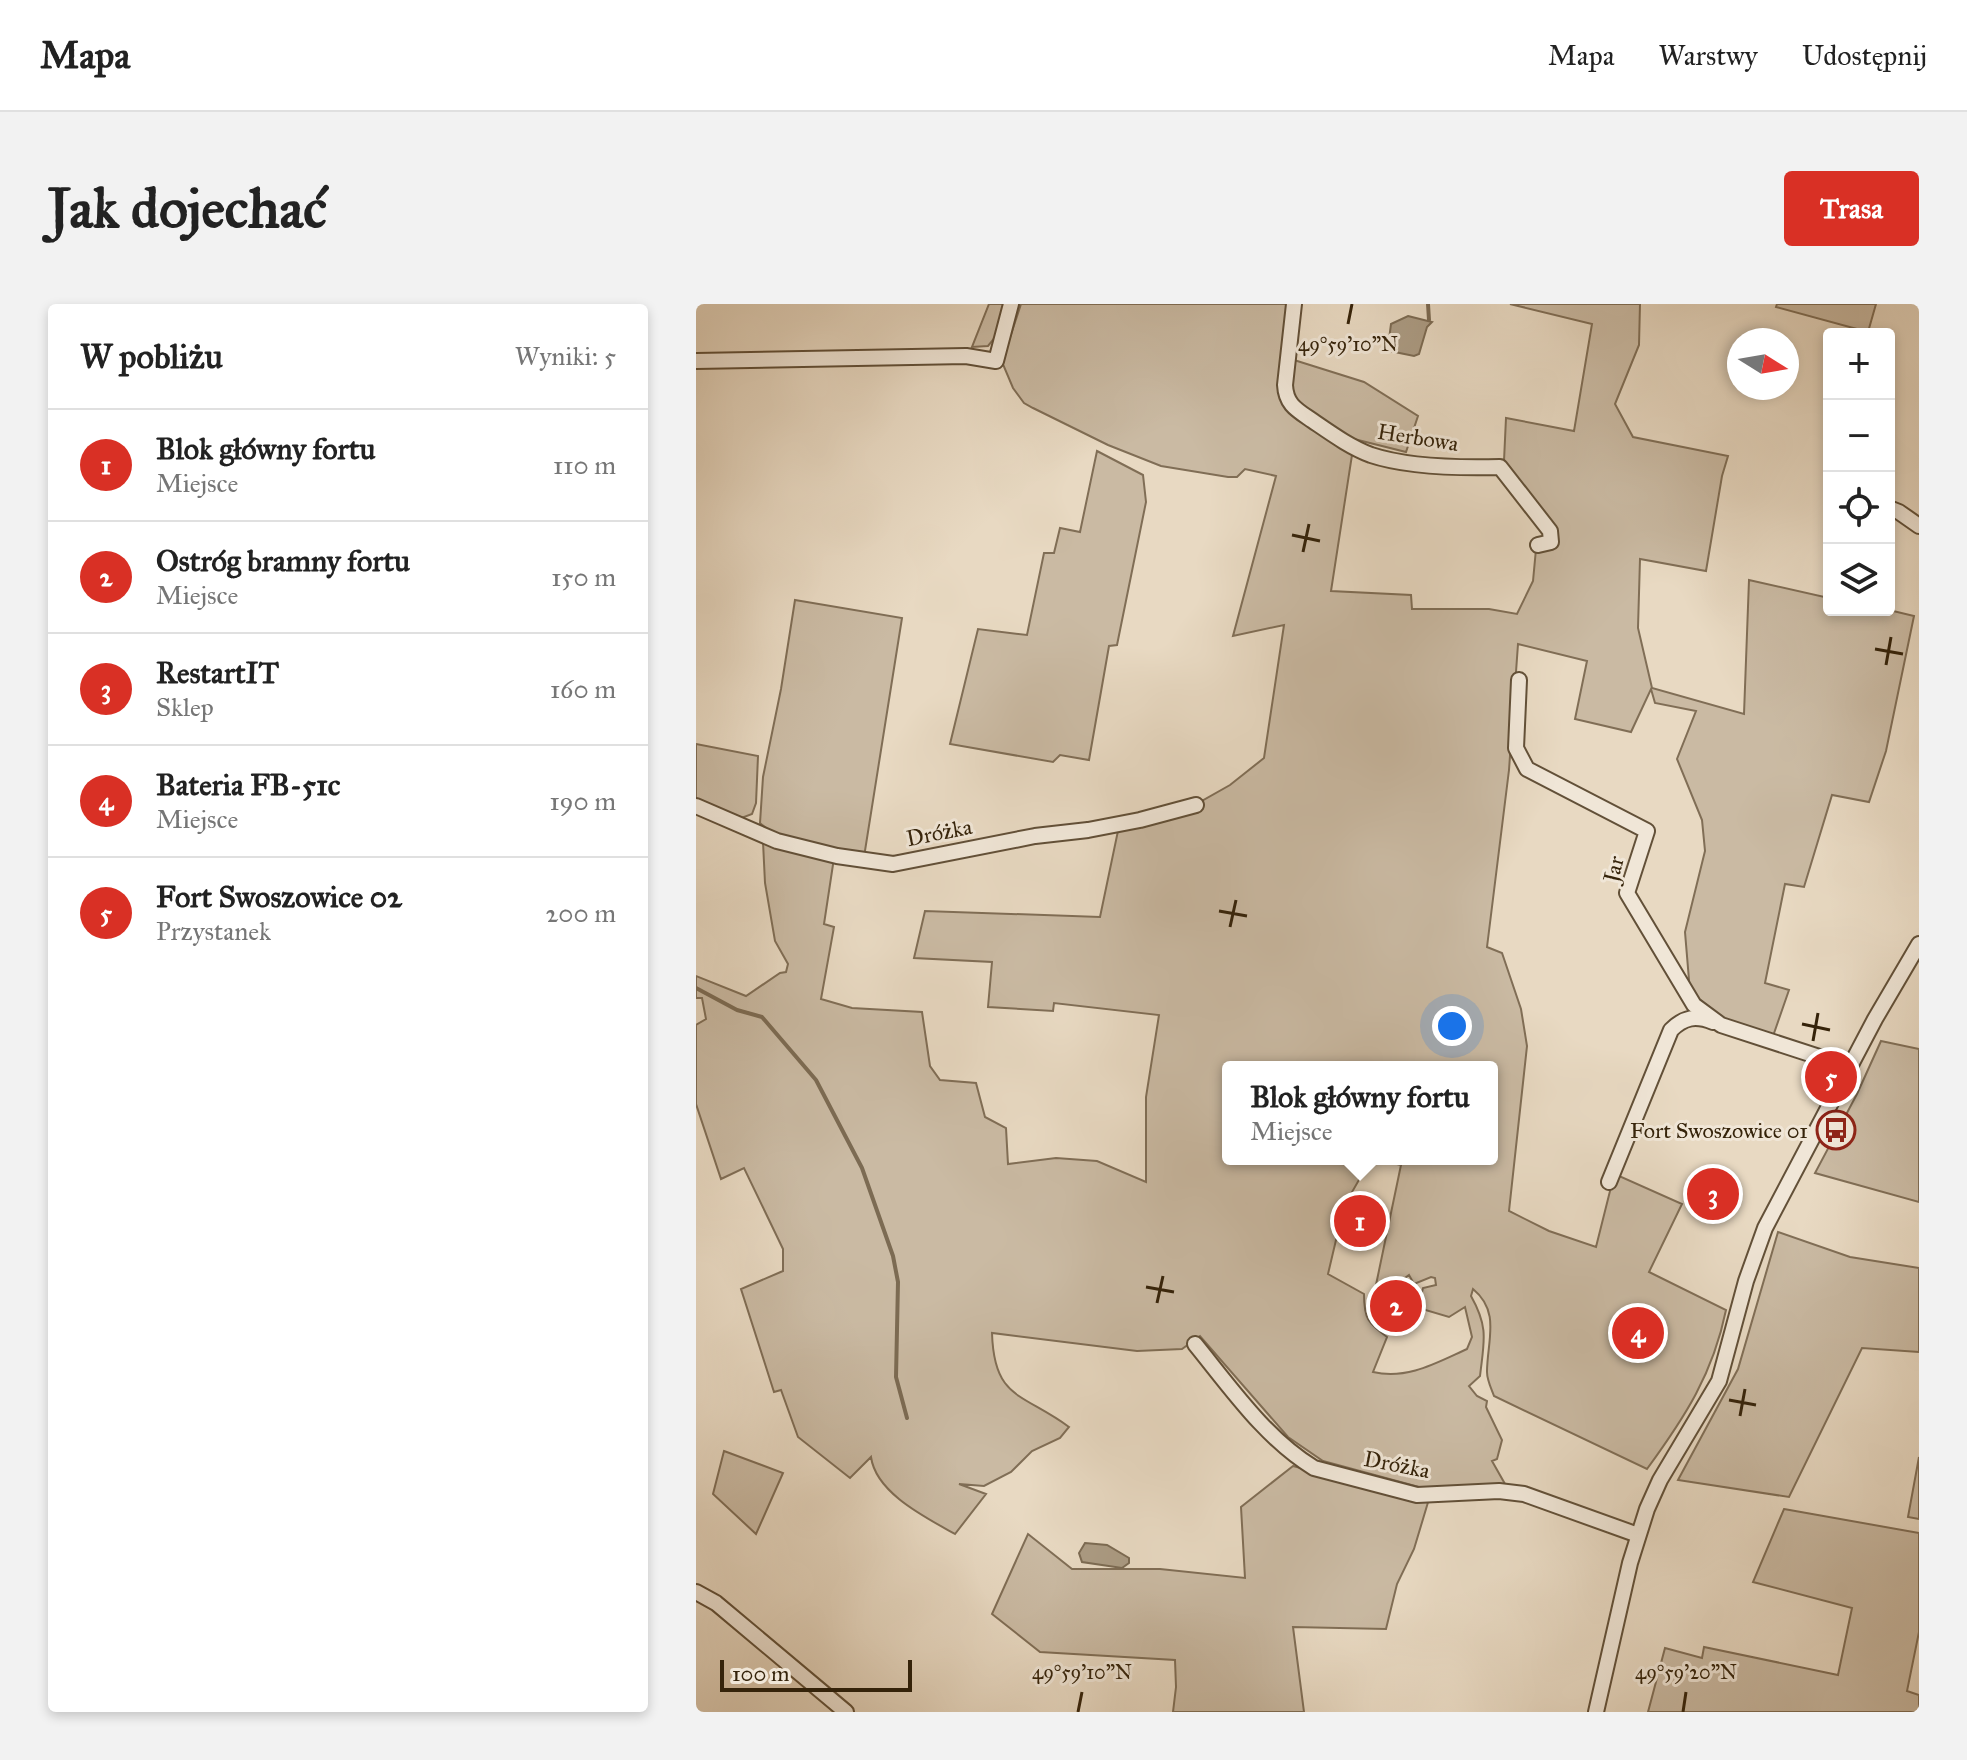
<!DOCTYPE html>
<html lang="pl">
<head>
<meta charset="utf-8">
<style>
	body { margin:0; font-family:"IM FELL Great Primer",serif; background:#f2f2f2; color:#222 }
	.controls { position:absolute; right:24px; top:24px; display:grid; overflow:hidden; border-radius:8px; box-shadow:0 4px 12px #0003 }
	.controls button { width:72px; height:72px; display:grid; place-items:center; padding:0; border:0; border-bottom:2px solid #e0e0e0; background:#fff; color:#222; font:40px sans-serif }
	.compass { position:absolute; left:1031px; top:24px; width:72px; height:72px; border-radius:50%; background:#fff; box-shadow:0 4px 12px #0003; rotate:101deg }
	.scale { position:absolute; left:24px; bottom:20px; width:192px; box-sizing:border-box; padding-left:8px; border:4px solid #35230a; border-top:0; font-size:22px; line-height:28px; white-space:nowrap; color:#35230a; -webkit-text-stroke:6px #f0e6d7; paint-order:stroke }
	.you { position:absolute; left:756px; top:722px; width:28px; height:28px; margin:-20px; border:6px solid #fff; border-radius:50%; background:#1a73e8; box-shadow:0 0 0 12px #1a73e833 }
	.badge { display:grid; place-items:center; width:52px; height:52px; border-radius:50%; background:#d93025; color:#fff; font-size:26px; font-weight:700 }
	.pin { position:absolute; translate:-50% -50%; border:4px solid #fff; box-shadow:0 2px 8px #0006 }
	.popup { position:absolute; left:526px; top:757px; width:276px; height:104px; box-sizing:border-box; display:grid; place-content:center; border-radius:8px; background:#fff; filter:drop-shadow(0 2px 6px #0005); font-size:26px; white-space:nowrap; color:#767676 }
	.popup b { font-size:30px; color:#222 }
	.popup::after { content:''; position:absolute; left:50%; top:100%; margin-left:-16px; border:16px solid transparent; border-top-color:#fff }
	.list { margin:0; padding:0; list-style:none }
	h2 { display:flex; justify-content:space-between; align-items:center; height:104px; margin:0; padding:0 32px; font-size:34px }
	h2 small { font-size:26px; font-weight:400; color:#767676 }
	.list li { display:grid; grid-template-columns:52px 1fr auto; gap:24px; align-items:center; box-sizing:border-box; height:112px; padding:0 32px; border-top:2px solid #e0e0e0 }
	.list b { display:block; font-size:30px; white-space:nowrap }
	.list p { margin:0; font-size:26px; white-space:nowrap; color:#767676 }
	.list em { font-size:26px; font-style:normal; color:#767676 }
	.icon { flex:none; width:44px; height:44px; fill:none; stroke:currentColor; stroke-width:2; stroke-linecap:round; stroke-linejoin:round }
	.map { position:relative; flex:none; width:1223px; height:1408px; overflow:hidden; border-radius:8px }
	header { display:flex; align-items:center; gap:48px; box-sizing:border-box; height:112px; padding:0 40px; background:#fff; border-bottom:2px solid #e0e0e0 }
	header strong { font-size:38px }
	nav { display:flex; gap:44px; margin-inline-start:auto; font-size:28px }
	.intro { display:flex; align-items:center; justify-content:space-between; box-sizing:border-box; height:192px; padding:0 48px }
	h1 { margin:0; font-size:56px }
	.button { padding:20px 36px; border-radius:8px; background:#d93025; color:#fff; font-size:28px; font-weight:700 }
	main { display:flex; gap:48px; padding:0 48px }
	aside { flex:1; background:#fff; border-radius:8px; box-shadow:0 4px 12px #0003 }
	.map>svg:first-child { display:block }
	.green { fill:#cabaa3; stroke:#806e56; stroke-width:2; fill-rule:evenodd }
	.water { fill:#ab9b83; stroke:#7c6b53; stroke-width:2 }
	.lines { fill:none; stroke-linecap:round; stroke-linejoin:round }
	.stream { stroke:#7c6b53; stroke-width:4 }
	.minor-casing { stroke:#625038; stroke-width:18 }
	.minor { stroke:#f0e6d7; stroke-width:14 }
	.ticks { fill:none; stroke:#35230a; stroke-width:3 }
	.labels { text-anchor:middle; stroke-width:6; stroke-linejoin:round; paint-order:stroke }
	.street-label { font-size:22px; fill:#35230a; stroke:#f0e6d7 }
	.poi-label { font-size:22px; fill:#35230a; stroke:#f0e6d7; text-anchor:end }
	.ticks-label { font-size:20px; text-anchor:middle; fill:#35230a; stroke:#f0e6d7; stroke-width:6; stroke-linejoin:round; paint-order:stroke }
</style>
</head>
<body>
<header>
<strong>Mapa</strong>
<nav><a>Mapa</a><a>Warstwy</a><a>Udostępnij</a></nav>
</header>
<div class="intro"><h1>Jak dojechać</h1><a class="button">Trasa</a></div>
<main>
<aside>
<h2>W pobliżu<small>Wyniki: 5</small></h2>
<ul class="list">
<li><span class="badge">1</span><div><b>Blok główny fortu</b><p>Miejsce</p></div><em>110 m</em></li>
<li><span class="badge">2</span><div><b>Ostróg bramny fortu</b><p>Miejsce</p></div><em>150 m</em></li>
<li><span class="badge">3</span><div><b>RestartIT</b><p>Sklep</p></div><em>160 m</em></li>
<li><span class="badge">4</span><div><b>Bateria FB-51c</b><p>Miejsce</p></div><em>190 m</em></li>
<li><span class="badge">5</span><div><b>Fort Swoszowice 02</b><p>Przystanek</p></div><em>200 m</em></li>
</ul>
</aside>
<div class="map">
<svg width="1223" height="1408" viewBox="0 0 1223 1408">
	<rect width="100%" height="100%" fill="#e8d9c2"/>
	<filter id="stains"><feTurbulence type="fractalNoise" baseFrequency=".0025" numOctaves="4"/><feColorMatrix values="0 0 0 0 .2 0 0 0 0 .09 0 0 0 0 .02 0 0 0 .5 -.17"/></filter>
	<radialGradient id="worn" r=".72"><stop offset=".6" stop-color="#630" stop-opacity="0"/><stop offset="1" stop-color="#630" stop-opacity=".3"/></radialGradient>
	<g class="green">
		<path d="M293,0H310L301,31L292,42L276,43Z"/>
		<path d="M325,0H602L598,56L668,78L722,112L710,148L654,134L602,99L585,74L600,112L656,151L635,287L715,291L716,305H793L821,310L837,277L840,245L860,234L808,157L810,114L878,127L896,20L814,0H944L943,41L919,100L937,133L1032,152L1026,172L1010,267L944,255L942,324L956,384L1048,410L1053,276L1133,294V306H1193L1218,312L1190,447L1173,498L1136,491L1108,583L1089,580L1069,679L1093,686L1076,735L1037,722L994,688L989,628L1009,547L1006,516L981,455L1000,407L959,399L955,385L935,428L879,415L891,357L822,340L813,466L791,643L806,649L825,705L831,742L813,907L853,927L900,943L915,883L921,871L986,900L953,968L1030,1006C1017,1070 989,1113 951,1165L798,1092C795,1084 791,1076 791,1068C791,1037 805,1008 777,985L775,992C793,1024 788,1037 784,1072L773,1082L781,1092L791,1097L790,1103L806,1136L801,1155L796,1157L809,1180L734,1186L627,1157L592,1133L504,1032L486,1045L441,1047L296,1029C298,1096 327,1089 373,1123L364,1134L336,1147L315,1168L288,1182L263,1180L290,1190L259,1230C229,1213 180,1189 175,1153L154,1174L102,1133L85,1086L78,1088L45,985L87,967V945L48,864L25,875L0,800V721L10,715L6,694H0V672L50,692L84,669L90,668L92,660L79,637L69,579L67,538L138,554L128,620L138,623L125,695L156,704L226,708L234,762L244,776L280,779L289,813L310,824L312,860L360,854L401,857L450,878V793L463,711L358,699L357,707L292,703L296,658L218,654L229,607L404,613L423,522L502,499L534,481L568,454L588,321L537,332L580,172L549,165L541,173H532L465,162L412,141L337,104L328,99L317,84L306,58ZM532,763H796V855H696V859L705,861L676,1000L681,1014L691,1023L694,1012L691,996L695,988L710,981L709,974L713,971L718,980L735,973L739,974L740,981L727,984L724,996L726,1005L753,1013L769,1003L776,1033L771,1045C740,1059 711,1076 677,1068L691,1033C672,1019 668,1015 668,990L632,970L648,902L672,860L677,855H532Z"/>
		<path d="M1081,0H1180L1172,28L1080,3Z"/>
		<path d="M401,147L447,171L450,198L421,341L413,342L393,456L364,451L357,458L254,440L282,325L331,331L348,249H358L364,224L384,228Z"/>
		<path d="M99,296L206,314L168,553C139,546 84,539 64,519L67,473L85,385Z"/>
		<path d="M0,440L62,452L60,499L56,510L43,515L0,497Z"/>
		<path d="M1185,737L1223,745V898L1119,869L1161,790Z"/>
		<path d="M1082,928L1154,953L1223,964V1048L1166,1044L1093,1193L982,1176L1042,1065Z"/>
		<path d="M28,1147L87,1169L60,1230L17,1190Z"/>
		<path d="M1223,1153V1215L1212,1213Z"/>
		<path d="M597,1162L718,1194L733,1195L718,1245L701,1280L690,1325L597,1323L608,1408H477L480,1383L479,1356L344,1348L296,1310L332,1230L376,1265H464L549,1274L545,1203Z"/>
		<path d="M1088,1205L1223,1229V1328L1211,1387L1223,1391V1408H952L969,1344L1006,1354L1008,1343L1142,1371L1156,1304L1057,1278Z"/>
	</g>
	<g class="water">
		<path d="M712,12L736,18L731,23L723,50L718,52L694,47L692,43L695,20Z"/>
		<path d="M389,1239L411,1241L433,1254V1259L426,1264L386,1258L383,1249Z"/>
	</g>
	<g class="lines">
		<g class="stream">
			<path d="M732,0L733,16"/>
			<path d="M0,684L41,706L66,713L120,776L166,864L197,952L202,978L200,1073L211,1114"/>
		</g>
		<g class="minor-casing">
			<g id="minor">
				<path d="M598,0L589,81C590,101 601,106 617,117C636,130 654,143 675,151C711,163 766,164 804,163L854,227L855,238L842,241"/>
				<path d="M0,57L270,52L300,57L315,0"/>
				<path d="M1193,204L1203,208L1223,222"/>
				<path d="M823,376L820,444L831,465L951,527L931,589L998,701L1025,721L1154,763"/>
				<path d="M0,502L81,537L141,552L197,560L339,532L392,526L444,516L500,501"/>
				<path d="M913,878L975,726C988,713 1000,711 1017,718"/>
				<path d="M499,1040C534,1083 570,1135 618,1164L721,1191L803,1187L828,1190L942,1231"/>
				<path d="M0,1288L20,1299L150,1408"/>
				<path d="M900,1408L934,1259L951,1205L964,1176L1023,1077L1050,977L1069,924L1179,715L1223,640"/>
			</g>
		</g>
		<use href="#minor" class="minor"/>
	</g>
	<path class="ticks" d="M652,20L656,0M596,231L624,237M607,248L613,220M1179,345L1207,350M1190,361L1195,333M523,607L551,612M534,623L540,596M1106,720L1134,726M1117,737L1122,709M450,983L478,988M461,999L467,972M1033,1096L1060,1101M1044,1112L1049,1085M382,1408L386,1388M987,1408L990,1388"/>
	<defs>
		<g id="bus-ring" transform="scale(2)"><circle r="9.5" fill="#f0e6d7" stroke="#8f2418" stroke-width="1.5"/><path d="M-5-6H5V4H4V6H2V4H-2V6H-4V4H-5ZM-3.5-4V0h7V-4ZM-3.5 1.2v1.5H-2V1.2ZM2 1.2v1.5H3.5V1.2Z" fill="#8f2418"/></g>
	</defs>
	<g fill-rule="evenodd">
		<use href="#bus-ring" x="1140" y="826"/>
	</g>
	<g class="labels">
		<g class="street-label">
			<text transform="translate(722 133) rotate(9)" y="8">Herbowa</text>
			<text transform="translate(243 528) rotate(-11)" y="8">Dróżka</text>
			<text transform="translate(917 565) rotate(-76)" y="8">Jar</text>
			<text transform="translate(701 1160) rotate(11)" y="8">Dróżka</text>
		</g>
		<g class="poi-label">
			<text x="1112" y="834">Fort Swoszowice 01</text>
		</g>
	</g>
	<g class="ticks-label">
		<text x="652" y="47">49°59'10"N</text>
		<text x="386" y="1375">49°59'10"N</text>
		<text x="990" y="1375">49°59'20"N</text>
	</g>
	<rect width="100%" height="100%" filter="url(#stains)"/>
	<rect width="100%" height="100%" fill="url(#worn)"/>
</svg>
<div class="controls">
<button>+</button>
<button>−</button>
<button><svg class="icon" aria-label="locate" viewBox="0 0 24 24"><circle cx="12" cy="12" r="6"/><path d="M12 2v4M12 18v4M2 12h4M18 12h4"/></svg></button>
<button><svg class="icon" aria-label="layers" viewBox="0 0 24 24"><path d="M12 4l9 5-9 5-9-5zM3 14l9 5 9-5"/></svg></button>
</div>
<svg class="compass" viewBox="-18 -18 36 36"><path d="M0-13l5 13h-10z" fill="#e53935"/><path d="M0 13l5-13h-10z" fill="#767676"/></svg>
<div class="scale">100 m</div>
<div class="you"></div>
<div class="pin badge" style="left:664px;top:917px">1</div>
<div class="popup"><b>Blok główny fortu</b>Miejsce</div>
<div class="pin badge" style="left:700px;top:1002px">2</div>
<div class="pin badge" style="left:1017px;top:890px">3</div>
<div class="pin badge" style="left:942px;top:1029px">4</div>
<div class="pin badge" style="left:1135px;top:773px">5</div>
</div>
</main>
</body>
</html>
